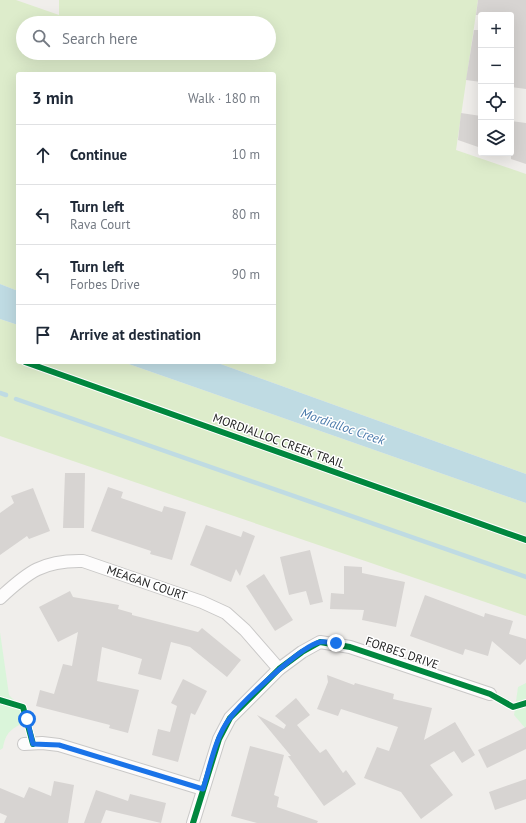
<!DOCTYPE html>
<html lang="en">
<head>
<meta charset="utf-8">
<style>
	body { margin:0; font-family:"PT Sans",sans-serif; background:#f2f2f3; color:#1f2937 }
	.controls { position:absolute; right:12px; top:12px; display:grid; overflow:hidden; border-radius:4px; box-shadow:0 4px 16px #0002 }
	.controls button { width:36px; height:36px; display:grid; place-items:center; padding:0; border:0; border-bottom:1px solid #e0e1e3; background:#fff; color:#1f2937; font:20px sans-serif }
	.stop { position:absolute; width:12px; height:12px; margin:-9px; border:3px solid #1a73e8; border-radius:50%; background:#fff }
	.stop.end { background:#1a73e8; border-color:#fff; box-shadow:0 1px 4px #0008 }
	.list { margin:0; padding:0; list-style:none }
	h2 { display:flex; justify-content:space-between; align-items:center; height:52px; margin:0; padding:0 16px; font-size:17px }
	h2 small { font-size:13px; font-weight:400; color:#747a83 }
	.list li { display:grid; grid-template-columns:26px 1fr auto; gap:12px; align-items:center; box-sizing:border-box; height:60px; padding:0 16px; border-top:1px solid #e0e1e3 }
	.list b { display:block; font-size:15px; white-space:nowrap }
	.list p { margin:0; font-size:13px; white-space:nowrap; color:#747a83 }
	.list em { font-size:13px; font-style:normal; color:#747a83 }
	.icon { flex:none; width:22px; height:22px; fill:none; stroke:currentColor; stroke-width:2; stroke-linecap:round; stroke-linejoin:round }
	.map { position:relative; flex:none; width:526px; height:823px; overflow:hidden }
	.search { position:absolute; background:#fff; box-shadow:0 4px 16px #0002; left:16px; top:16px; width:260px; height:44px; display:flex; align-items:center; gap:10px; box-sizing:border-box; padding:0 14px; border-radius:22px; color:#747a83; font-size:15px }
	.panel { position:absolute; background:#fff; box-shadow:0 4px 16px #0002; left:16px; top:72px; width:260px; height:292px; border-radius:4px }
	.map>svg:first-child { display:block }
	.grass { fill:#ddeccb; fill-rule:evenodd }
	.park { fill:#daf5da }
	.water { fill:#bfdbe3 }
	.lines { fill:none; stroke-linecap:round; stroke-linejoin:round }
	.stream { stroke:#bfdbe3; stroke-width:4.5 }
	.building { fill:#d7d4d2 }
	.street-casing { stroke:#c9c8c7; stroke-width:14 }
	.street { stroke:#fdfcfc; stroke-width:12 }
	.cycleway-casing { stroke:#fff; stroke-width:8 }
	.cycleway { stroke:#00873e; stroke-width:6 }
	.route { stroke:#1a73e8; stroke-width:5 }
	.labels { text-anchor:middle; stroke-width:3; stroke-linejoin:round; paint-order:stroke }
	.street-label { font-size:12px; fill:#222; stroke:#fff }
	.water-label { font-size:13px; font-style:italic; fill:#4a7aab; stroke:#fff }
</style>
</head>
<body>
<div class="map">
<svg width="526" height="823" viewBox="0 0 526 823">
	<rect width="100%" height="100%" fill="#f0eeeb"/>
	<g class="grass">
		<path d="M0,0H16L59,15V0H478L456,150L526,174V474L215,362H274V74H18V291L0,284ZM23,23H269V53H23Z"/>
		<path d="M0,319L18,325V362H123L526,503V616L0,436Z"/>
	</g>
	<g class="park">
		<path d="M0,632L9,695L32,719C15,727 6,729 3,748L0,750Z"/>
		<path d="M526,683V729L514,715L518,687Z"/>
	</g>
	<g class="water">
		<path d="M0,284L18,291V325L0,319Z"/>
		<path d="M123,362H215L526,474V503Z"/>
	</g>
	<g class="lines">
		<g class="stream">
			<path d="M0,393L6,395"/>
			<path d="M16,399L526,577"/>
		</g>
	</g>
	<g class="building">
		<path d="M478,0H526V89L511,87V15H476Z"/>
		<path d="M474,30H481V82L466,80Z"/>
		<path d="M461,113L481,116V148L458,140Z"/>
		<path d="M511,121L526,123V164L511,159Z"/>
		<path d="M65,473H85L84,528H63Z"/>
		<path d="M108,487L123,492L121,498L162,512L164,506L186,512L172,560L150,554L151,551L91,531Z"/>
		<path d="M33,488L50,531L29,539L27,536L0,555V513L14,503L11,496Z"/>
		<path d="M206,525L241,537L243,531L255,536L240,576L236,569L231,582L190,565Z"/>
		<path d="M310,550L323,602L310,605L306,591L289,595L280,557Z"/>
		<path d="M344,566L362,567V573L405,582L396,627L362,620L364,610L330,609L331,593L344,594Z"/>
		<path d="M264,574L293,620L275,631L246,586Z"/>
		<path d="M70,591L73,597L119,605L118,609L132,613V615L198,632L202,628L241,660L227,677L190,647L171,642L161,680L138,674L142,659L102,647L97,681L139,690L128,733L109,728L110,725L36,706L40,690L54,694L63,664L72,666L78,632L58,642L39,607Z"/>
		<path d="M425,595L484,617L485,613L513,621L509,634L526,639V659L520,665L492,641L488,656L465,649L463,655L410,636Z"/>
		<path d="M327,675L354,685L355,683L394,694L393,699L432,708L424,740L455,722L475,755L462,763L454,751L430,765L453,795L421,819L401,792L364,778L377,747L389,751L398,727L341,709L338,716L317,709L328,682Z"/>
		<path d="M183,679L207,691L195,715L191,713L178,762L152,755L158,729L170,732L177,706L171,703Z"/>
		<path d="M296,698L310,715L297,725L320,753L326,749L343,773L346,770L356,784L324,806L288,756H291L257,715L284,729L286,725L275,716Z"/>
		<path d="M526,727V749L487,768L478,750Z"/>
		<path d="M250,746L284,755L274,795L279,797L277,807L318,821L317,823H257L231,816Z"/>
		<path d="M526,779V799L495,810L489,792Z"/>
		<path d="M54,781L74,785L68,823H4L7,816L0,813V788L24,798L29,787L51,796Z"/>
		<path d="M96,790L128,801L130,794L166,803L161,823L106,810L101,823H84Z"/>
	</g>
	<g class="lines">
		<g class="street-casing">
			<g id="street">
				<path d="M0,598C28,572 43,560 83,561L202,602L226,613L245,630L279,669"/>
				<path d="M24,744L42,743L59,745L203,789"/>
				<path d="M193,823L219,739L230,718L279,669L302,652L320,642L350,647L490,694"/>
			</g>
		</g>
		<use href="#street" class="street"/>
		<g class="cycleway-casing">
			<g id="cycleway">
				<path d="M25,362L526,540"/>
				<path d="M0,700L23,707L33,744"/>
				<path d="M193,823L219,739L230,718L279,669L302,652L320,642L350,647L490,694L513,707L526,703"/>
			</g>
		</g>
		<use href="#cycleway" class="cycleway"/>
	</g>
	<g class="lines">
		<path class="route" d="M27,719L33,744L59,745L203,789C210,767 215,737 230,718C242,702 302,645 320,642C325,641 331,643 336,643"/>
	</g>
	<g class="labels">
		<g class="street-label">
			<text transform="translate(279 441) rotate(20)" y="4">MORDIALLOC CREEK TRAIL</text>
			<text transform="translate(147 583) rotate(19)" y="4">MEAGAN COURT</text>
			<text transform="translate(402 653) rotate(19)" y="4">FORBES DRIVE</text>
		</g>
		<g class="water-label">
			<text transform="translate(343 426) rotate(19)" y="5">Mordialloc Creek</text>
		</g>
	</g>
</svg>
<div class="controls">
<button>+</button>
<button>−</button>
<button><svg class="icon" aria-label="locate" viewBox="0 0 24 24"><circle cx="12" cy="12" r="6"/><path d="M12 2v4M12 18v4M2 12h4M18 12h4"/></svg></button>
<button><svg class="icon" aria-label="layers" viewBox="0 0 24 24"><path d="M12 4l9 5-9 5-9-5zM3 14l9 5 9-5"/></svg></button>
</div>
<div class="stop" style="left:27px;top:719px"></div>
<div class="stop end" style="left:336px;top:643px"></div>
<div class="search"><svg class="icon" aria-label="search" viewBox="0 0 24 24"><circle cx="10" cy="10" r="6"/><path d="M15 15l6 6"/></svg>Search here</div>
<section class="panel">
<h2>3 min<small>Walk · 180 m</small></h2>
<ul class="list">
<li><svg class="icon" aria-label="ahead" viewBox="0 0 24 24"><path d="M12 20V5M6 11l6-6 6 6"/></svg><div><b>Continue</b></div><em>10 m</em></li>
<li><svg class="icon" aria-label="left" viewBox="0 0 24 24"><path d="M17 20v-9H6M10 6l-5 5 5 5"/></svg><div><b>Turn left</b><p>Rava Court</p></div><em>80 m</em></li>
<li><svg class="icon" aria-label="left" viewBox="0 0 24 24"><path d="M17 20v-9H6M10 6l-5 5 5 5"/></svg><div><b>Turn left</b><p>Forbes Drive</p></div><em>90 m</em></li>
<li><svg class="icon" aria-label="arrive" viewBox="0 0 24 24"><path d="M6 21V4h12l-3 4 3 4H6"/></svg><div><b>Arrive at destination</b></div></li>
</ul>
</section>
</div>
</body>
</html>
